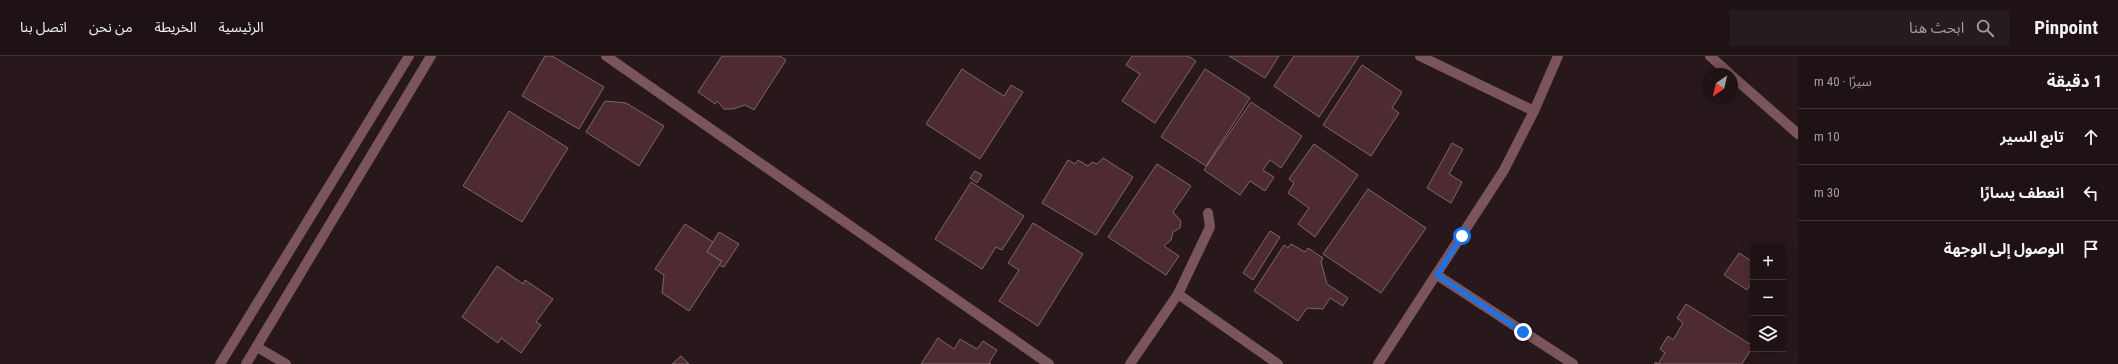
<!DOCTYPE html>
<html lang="ar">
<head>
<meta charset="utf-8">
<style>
	body { margin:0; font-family:"Roboto Condensed","Noto Sans Arabic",sans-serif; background:#261b1d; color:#f1f3f6; direction:rtl }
	.controls { position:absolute; right:12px; bottom:12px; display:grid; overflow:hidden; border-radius:0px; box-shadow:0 2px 10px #0003 }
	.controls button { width:36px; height:36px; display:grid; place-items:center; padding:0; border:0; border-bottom:1px solid #3c3234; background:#1e1214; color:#f1f3f6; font:20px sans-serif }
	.compass { position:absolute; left:1702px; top:12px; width:36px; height:36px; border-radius:50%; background:#1e1214; box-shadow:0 2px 10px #0003; rotate:214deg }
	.stop { position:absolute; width:12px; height:12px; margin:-9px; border:3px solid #1a73e8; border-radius:50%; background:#fff }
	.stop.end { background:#1a73e8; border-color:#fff; box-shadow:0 1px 4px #0008 }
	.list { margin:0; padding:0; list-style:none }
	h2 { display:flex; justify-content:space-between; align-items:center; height:52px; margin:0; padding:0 16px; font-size:17px }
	h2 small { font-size:13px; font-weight:400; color:#a19ea0 }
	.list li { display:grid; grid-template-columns:26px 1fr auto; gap:12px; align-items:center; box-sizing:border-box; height:56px; padding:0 16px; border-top:1px solid #3c3234 }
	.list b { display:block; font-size:15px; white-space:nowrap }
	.list em { font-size:13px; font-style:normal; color:#a19ea0 }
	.icon { flex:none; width:22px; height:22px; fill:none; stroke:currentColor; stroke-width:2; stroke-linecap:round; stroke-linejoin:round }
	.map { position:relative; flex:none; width:1798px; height:308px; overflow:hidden; direction:ltr }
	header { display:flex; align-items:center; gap:24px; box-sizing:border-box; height:56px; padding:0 20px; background:#1e1214; border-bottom:1px solid #3c3234 }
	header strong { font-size:19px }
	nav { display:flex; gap:22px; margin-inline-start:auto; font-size:14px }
	.search { width:280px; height:36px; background:#261b1d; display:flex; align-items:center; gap:10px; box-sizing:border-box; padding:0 14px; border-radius:0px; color:#a19ea0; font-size:15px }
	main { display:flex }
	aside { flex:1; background:#1e1214 }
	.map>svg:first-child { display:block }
	.building { fill:#4e2b32; stroke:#7c676a }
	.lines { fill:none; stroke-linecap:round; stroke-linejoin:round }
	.street { stroke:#7a555b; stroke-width:10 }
	.route { stroke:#1a73e8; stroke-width:5 }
</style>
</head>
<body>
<header>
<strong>Pinpoint</strong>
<div class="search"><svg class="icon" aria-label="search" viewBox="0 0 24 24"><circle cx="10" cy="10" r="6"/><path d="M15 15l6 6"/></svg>ابحث هنا</div>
<nav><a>الرئيسية</a><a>الخريطة</a><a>من نحن</a><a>اتصل بنا</a></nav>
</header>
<main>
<aside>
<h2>1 دقيقة<small>سيرًا · 40 m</small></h2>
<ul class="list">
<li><svg class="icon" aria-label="ahead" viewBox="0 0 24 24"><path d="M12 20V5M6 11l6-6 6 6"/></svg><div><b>تابع السير</b></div><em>10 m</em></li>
<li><svg class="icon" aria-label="left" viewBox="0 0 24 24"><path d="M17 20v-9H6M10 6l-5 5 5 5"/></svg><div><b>انعطف يسارًا</b></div><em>30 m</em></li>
<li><svg class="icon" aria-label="arrive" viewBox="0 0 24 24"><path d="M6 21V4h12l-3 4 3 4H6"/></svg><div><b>الوصول إلى الوجهة</b></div></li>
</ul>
</aside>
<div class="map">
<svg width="1798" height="308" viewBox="0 0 1798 308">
	<rect width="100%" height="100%" fill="#28181b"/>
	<g class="building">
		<path d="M545,0H552L604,31L579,73L522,40Z"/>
		<path d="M722,0H780L786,4L754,54L745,49L733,53H724L717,45L715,48L698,36Z"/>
		<path d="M1132,0H1188L1196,5L1155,67L1122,45L1140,18L1126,9Z"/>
		<path d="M1229,0H1279L1265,22Z"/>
		<path d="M1294,0H1359L1319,61L1274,30Z"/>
		<path d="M1362,9L1402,36L1392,52L1399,57L1371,100L1323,69Z"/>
		<path d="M962,13L1004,40L1011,29L1023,36L980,103L926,68Z"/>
		<path d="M1205,13L1250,42L1206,110L1161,81Z"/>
		<path d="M605,45L626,47L664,70L639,110L586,76Z"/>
		<path d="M1251,46L1302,80L1281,112L1270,104L1263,114L1274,121L1265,135L1250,125L1240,139L1204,114Z"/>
		<path d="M509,55L568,92L522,166L463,130Z"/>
		<path d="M1452,87L1463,93L1449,118L1462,126L1451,147L1427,132Z"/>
		<path d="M1314,88L1358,119L1315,181L1298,168L1309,152L1288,137L1294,127L1289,123Z"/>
		<path d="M1103,102L1133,121L1096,179L1042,147L1068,104L1075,108L1078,104L1088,110L1092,106L1097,108Z"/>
		<path d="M1157,108L1191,130L1173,156L1181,165L1180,172L1173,176L1171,184L1164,190L1179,200L1166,219L1108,181Z"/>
		<path d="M975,115L982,119L977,127L970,122Z"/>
		<path d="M971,126L1024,160L1002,194L996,191L982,213L935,183Z"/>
		<path d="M1368,133L1426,172L1381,237L1323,198Z"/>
		<path d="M1033,167L1083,198L1038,270L999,245L1019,214L1008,207Z"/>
		<path d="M685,168L713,186L707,196L722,205L689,255L662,237L664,219L655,213Z"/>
		<path d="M1270,175L1280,181L1253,224L1243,217Z"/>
		<path d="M719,176L739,188L724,211L719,209L722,205L707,196Z"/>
		<path d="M1291,188L1305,196L1308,192L1323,202L1321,206L1327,228L1348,242L1343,250L1330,242L1323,253L1307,252L1298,265L1254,235L1284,189L1288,192Z"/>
		<path d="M1739,197L1753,206V224L1747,234L1724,219Z"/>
		<path d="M497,210L523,228L525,224L553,243L536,266L541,269L521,297L501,282L498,287L462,261Z"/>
		<path d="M1686,248L1753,290L1742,308H1654L1656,306L1658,308L1665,297L1660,293L1668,280L1673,284L1683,267L1677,262Z"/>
		<path d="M938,282L954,293L960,283L977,293L983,285L997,294L989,307L991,308H921Z"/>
		<path d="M681,300L689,308H672Z"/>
	</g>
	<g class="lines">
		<g class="street">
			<path d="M606,0L1049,308"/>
			<path d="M1420,0L1534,55"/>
			<path d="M1710,0L1730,18"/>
			<path d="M1732,20L1798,78"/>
			<path d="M1437,219L1573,308"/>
			<path d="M1178,238L1278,308"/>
			<path d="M257,291L286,308"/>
			<path d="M220,308L409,0"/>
			<path d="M246,308L431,0"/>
			<path d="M1130,308L1178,238L1210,171L1208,157"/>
			<path d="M1378,308L1504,114L1534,55L1558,0"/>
		</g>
	</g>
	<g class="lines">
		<path class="route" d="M1462,180L1437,219L1523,276"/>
	</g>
</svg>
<div class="controls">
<button>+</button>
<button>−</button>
<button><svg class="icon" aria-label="layers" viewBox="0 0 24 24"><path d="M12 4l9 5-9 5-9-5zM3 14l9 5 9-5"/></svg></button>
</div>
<svg class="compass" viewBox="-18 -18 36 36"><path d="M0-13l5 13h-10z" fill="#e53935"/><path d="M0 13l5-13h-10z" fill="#a19ea0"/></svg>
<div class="stop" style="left:1462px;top:180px"></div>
<div class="stop end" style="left:1523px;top:276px"></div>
</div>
</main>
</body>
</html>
